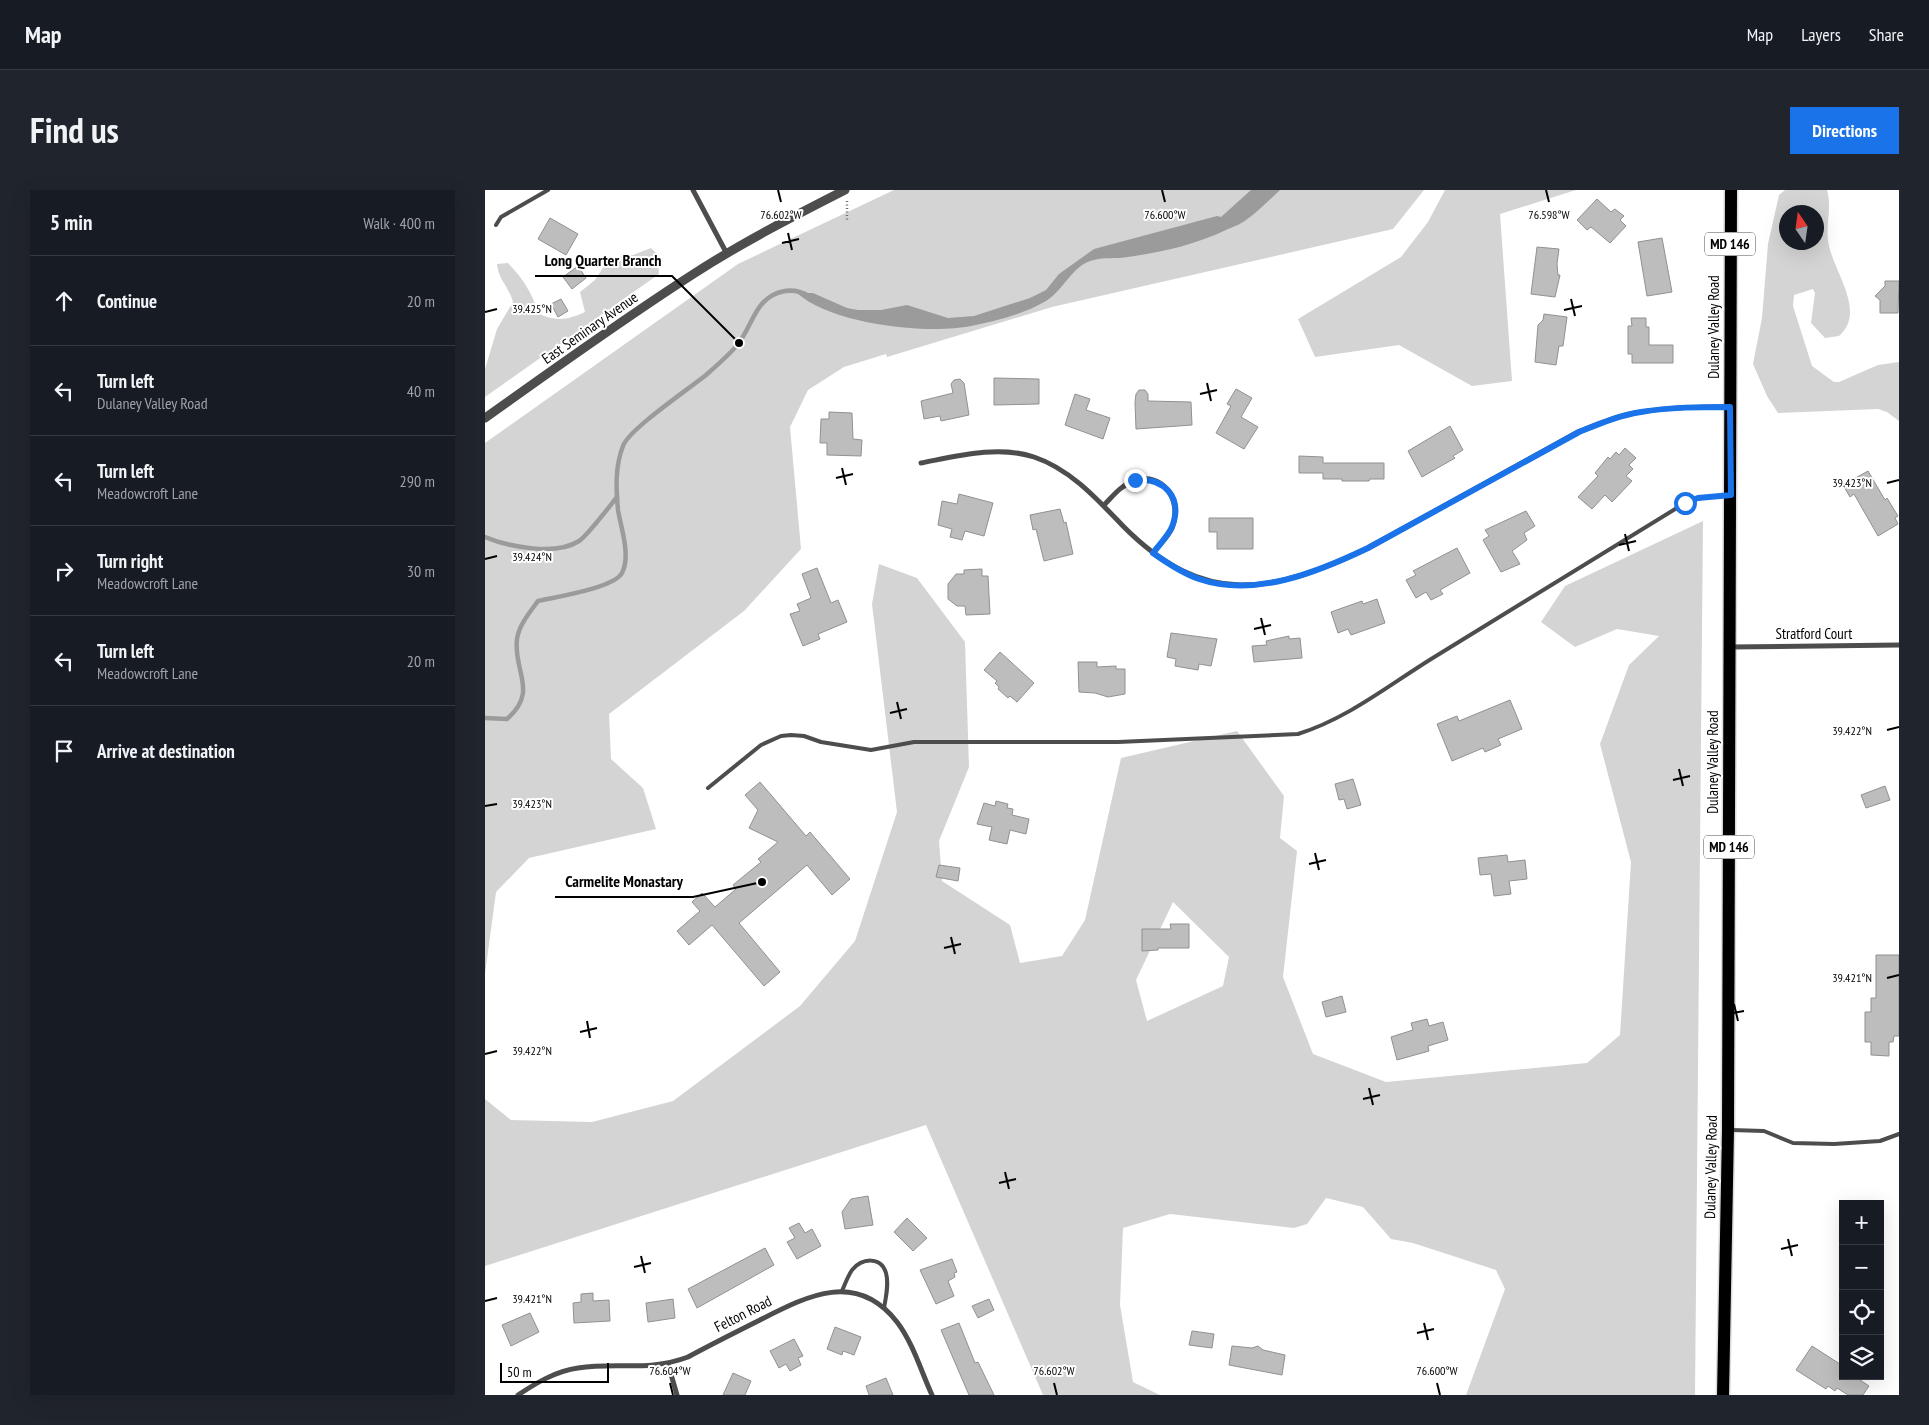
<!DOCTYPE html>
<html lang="en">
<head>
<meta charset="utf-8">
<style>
	body { margin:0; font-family:"PT Sans Narrow",sans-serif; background:#20242c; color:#f1f3f6 }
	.controls { position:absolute; right:15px; bottom:15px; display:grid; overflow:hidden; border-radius:0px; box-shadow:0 5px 20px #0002 }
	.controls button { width:45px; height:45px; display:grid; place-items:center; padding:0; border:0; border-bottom:1px solid #363941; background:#171b24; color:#f1f3f6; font:25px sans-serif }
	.compass { position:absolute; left:1294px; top:15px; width:45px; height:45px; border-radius:50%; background:#171b24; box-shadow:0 5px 20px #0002; rotate:347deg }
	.scale { position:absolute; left:15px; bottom:12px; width:109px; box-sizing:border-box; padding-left:5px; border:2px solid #000; border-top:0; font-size:14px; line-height:18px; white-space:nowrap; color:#000; -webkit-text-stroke:4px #fff; paint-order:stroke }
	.stop { position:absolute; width:15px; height:15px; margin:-11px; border:4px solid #1a73e8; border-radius:50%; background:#fff }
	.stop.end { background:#1a73e8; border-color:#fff; box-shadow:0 1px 5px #0008 }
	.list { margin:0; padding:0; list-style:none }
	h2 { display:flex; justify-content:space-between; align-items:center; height:65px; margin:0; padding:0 20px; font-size:21px }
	h2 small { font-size:16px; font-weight:400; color:#9ea1a6 }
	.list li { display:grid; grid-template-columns:32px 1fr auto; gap:15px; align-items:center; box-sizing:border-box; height:90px; padding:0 20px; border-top:1px solid #363941 }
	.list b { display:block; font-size:19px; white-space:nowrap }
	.list p { margin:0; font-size:16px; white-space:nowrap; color:#9ea1a6 }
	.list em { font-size:16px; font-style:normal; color:#9ea1a6 }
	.icon { flex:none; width:28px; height:28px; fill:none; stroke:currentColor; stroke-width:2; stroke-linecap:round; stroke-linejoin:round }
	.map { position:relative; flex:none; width:1414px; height:1205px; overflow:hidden; border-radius:0px }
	header { display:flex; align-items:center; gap:30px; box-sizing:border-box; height:70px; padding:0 25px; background:#171b24; border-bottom:1px solid #363941 }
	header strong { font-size:24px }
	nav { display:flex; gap:28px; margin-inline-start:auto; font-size:18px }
	.intro { display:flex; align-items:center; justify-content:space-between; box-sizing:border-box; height:120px; padding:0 30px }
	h1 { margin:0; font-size:35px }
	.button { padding:12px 22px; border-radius:0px; background:#1a73e8; color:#fff; font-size:18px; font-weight:700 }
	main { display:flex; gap:30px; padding:0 30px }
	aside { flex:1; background:#171b24; border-radius:0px; box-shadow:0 5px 20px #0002 }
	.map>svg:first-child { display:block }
	.green { fill:#d4d4d4; fill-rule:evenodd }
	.water { fill:#9b9b9b }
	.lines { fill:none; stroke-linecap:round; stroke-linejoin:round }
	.stream { stroke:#9b9b9b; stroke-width:4.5 }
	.building { fill:#bdbdbd; stroke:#919191 }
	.primary-casing { stroke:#dbdbdb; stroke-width:15 }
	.path { stroke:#6f6f6f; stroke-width:2.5; stroke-dasharray:1 2.5; stroke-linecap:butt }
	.service { stroke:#4d4d4d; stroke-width:4 }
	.minor { stroke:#4d4d4d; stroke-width:5 }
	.tertiary { stroke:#4d4d4d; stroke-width:9 }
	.primary { stroke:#000; stroke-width:12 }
	.route { stroke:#1a73e8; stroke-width:6 }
	.ticks { fill:none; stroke:#000; stroke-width:2 }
	.labels { text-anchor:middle; stroke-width:4; stroke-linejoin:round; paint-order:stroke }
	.shield { fill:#fff; stroke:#4c4c4c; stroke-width:1 }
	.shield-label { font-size:14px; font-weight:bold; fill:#000 }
	.street-label { font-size:15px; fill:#000; stroke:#fff }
	.ticks-label { font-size:12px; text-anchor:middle; fill:#000; stroke:#fff; stroke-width:4; stroke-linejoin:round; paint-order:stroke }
	.leader { fill:none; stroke:#000; stroke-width:2 }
	.callout-dot { fill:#000; stroke:#fff; stroke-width:2 }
	.callout-label { font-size:16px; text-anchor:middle; font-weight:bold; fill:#000; stroke:#fff; stroke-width:4; stroke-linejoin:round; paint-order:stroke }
</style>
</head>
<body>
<header>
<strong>Map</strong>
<nav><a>Map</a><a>Layers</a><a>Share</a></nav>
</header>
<div class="intro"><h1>Find us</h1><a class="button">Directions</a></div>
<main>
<aside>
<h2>5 min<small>Walk · 400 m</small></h2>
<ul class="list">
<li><svg class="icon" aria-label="ahead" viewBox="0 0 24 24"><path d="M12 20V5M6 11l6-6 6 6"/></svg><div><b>Continue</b></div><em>20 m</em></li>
<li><svg class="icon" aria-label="left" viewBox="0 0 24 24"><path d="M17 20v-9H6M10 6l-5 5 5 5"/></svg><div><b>Turn left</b><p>Dulaney Valley Road</p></div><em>40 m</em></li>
<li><svg class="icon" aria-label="left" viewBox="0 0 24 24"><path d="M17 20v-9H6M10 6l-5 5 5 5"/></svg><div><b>Turn left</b><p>Meadowcroft Lane</p></div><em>290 m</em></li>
<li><svg class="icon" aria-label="right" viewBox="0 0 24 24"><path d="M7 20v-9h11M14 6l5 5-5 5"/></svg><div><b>Turn right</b><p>Meadowcroft Lane</p></div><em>30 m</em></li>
<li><svg class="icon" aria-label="left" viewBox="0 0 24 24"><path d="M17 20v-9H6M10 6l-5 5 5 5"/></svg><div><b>Turn left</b><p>Meadowcroft Lane</p></div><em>20 m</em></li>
<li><svg class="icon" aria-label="arrive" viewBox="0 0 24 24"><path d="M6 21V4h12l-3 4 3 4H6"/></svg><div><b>Arrive at destination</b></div></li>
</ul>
</aside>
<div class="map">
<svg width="1414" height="1205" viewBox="0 0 1414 1205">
	<rect width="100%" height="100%" fill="#fff"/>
	<g class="green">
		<path d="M409,0H939L908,39L567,117L402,167L401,164L359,177L323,200L305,237L316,359L259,421L124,524L126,569L158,598L171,639L44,668L11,702L0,784V253L253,74Z"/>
		<path d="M960,0H1091L1015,24L1027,191L987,196L914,155L830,167L813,129L916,67L943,32Z"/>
		<path d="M1300,0H1342C1347,17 1341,33 1343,50C1346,79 1383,121 1354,146L1340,148L1326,133L1330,103L1328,99L1309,105L1308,116L1327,176L1349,192H1354L1393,175L1414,172V231L1402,222L1393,219L1293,223L1282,206L1268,174L1277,128L1283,54L1294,5ZM1302,22H1332V52H1302Z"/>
		<path d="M166,58L173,65L174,84L0,207V179L12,139L28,112C24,97 13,89 12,74L23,73C38,89 47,102 53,123C70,132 83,130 100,122L95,102L110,90L121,73L128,67L148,65Z"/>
		<path d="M1218,331L1210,1205H981L1020,1099L1011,1080L928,1053L906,1049L878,1017L841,1008L822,1034L809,1038L685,1024L638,1038L635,1115L648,1192L675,1205H558L441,935L0,1076V909L26,930L107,932L188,911L315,816L370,751L412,622L387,414L394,374L432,388L480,452L484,577L454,651L457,691L525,735L535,773L577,766L600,730L636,568L752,541L799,606L795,648L812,661L798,787L828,864L901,892L1102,873L1135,845L1146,672L1115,554L1144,475L1174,446L1132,439L1090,457L1056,432L1080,396ZM688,712L744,767L738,796L662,831L651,790Z"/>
	</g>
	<path class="water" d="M766,0H795C784,10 774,21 761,30C756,34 748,37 741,40C709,55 678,62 643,67C632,69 620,67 609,70C588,74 579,100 561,111C539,124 511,131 486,136C442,145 346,134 312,103H328L362,118L373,120H396L422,115L463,128L489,126L545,108L561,100L574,84L609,59L732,26L736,27Z"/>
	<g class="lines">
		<g class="stream">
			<path d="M0,347C24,357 71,366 94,351C102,346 124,317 132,307"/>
			<path d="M0,528L22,529C54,501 28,482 32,449C34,435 45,422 53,411C70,407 129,398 137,383C146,366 136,338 133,320C131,299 130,276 138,256C143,240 205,198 221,185C229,178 247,162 253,154C266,138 269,115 288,105C300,99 312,99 324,106"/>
		</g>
	</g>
	<g class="building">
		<path d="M1112,9L1126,22L1130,19L1139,26L1135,30L1141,36L1125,53L1106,37L1102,40L1092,30Z"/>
		<path d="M65,28L93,44L81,65L53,49Z"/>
		<path d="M1177,48L1187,102L1162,106L1153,52Z"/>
		<path d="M1052,57L1074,59L1072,74L1073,85H1075L1070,107L1046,104Z"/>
		<path d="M93,76L101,88L87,99L78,87Z"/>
		<path d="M1400,91H1414L1413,123H1395V110L1390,106L1400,96Z"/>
		<path d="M76,109L83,121L73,127L66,114Z"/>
		<path d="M1059,124L1082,127L1078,156H1074L1071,175L1050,172L1053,135L1058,130Z"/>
		<path d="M1146,128H1161V137H1164V155H1188V173H1147V164H1143V136H1147Z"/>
		<path d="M509,188L554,189V214L509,215Z"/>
		<path d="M475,189L479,193L484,225L456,231L455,226L439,229L436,211L468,203L466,194L469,190Z"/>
		<path d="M751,199L767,208L756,227L773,237L759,259L731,243L746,216L742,214Z"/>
		<path d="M654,200H660L663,204V211L706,212L707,235L651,239L650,212L651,204Z"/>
		<path d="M590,204L605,209L601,220L625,228L618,249L580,235Z"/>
		<path d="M344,222L367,223L368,249L377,250L376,266L342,265V253H335L336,229H344Z"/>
		<path d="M965,236L978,260L968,266L970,268L937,287L923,261Z"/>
		<path d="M1140,258L1151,268L1144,275L1148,279L1141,286L1147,291L1127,312L1120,305L1107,319L1093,307L1113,286L1110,283L1123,267L1125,269L1131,262L1134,265Z"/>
		<path d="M814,266L838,267V273H899V289H885L884,291H857V289H838V283H814Z"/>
		<path d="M1383,281L1400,310L1402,308L1413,326L1410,328L1413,334L1393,346L1369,304L1365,307L1358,295Z"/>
		<path d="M474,304L508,313L499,346L480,341L477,350L465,347L467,339L453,335L457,311L472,314Z"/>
		<path d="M575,319L579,333L581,332L588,364L559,371L551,339L548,340L545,325Z"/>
		<path d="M1041,321L1050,336L1039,343L1042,350L1027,361L1035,374L1016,382L998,350L1004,346L1000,340Z"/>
		<path d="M724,328H768V359H732V342H724Z"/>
		<path d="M972,358L985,383L955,400L958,404L946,410L941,402L931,408L921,390L931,385L928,381Z"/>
		<path d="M332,378L346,413L353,410L362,432L333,444L335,449L318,456L305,424L315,421L312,414L326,408L317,384Z"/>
		<path d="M497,379V386H503L505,424L481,425L480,416H472L463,409V394L471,384H479V380Z"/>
		<path d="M892,409L900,433L866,445L863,439L853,443L846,422L877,411L878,414Z"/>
		<path d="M686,443L732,449L726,476L714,474L713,480L690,476L691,469L682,467Z"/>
		<path d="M804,446V449L815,448L817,468L769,472L767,456L782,455L781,451Z"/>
		<path d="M515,462L549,493L532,512L525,506L523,508L513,499L514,497L510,493L512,491L499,480Z"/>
		<path d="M593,472H612V477L631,476V479H640V504L623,507L610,503L594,502Z"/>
		<path d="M1025,510L1037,539L1013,549L1016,555L1000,562L998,558L967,571L952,534L972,526L974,531Z"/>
		<path d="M868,589L876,615L862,619L859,609L854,610L850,594Z"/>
		<path d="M275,592L321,646L325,642L365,689L347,705L322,675L254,733L295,782L279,796L227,735L204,755L192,741L215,721L207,712L217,703L230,717L251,699L248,695L276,672L273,669L293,652L264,638L273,620L260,605Z"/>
		<path d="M1400,596L1405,610L1381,618L1376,605Z"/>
		<path d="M511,611L523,614L522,618L528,619L527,625L544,629L541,644L525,640L522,654L504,650L507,637L492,634L499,613L510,616Z"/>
		<path d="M1022,665L1023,672L1040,670L1042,689L1024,691L1026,704L1009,706L1006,684L995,685L993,668Z"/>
		<path d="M454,675L475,678L473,691L451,687Z"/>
		<path d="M685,734H704V758H673V760L657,761V739H686Z"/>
		<path d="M1391,765H1414V846H1409L1408,852H1404V866L1386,865V852H1380V822H1386V808H1391Z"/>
		<path d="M857,806L861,822L841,827L837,812Z"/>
		<path d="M942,829L944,836L958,832L963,850L943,856L944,861L912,870L906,847L928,840L926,833Z"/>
		<path d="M383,1006L388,1035L360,1039L357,1022L366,1009Z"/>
		<path d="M422,1028L442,1048L428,1061L409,1042Z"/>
		<path d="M314,1033L320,1043L327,1039L336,1056L312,1069L302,1052L310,1048L304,1038Z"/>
		<path d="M280,1058L289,1075L212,1118L203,1099Z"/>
		<path d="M467,1069L472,1082L469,1083L470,1087L463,1091L469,1106L451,1114L435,1080Z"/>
		<path d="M108,1103V1111L124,1110L125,1131L89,1133L88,1113L96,1112V1104Z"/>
		<path d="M188,1109L190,1128L163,1132L161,1113Z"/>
		<path d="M504,1109L509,1120L493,1128L487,1116Z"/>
		<path d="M45,1123L54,1142L26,1156L17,1135Z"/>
		<path d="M474,1133L490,1173L493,1172L509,1205H484L456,1140Z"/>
		<path d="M350,1137L376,1147L369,1165L358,1161L357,1165L342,1159Z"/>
		<path d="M707,1141L729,1144L727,1158L704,1155Z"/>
		<path d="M309,1149L318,1166L313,1168L316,1175L305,1181L301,1174L294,1178L285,1161Z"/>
		<path d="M747,1156L767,1158L773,1156L778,1160L800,1165L797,1185L744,1175Z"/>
		<path d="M1327,1156L1358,1176V1186H1369L1384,1196L1378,1205H1363L1352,1198L1350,1201L1343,1196L1341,1199L1311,1180Z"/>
		<path d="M248,1183L266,1191L260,1205H238Z"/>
		<path d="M401,1188L408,1205H384L381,1196Z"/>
	</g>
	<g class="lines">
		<g class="primary-casing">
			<path id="primary" d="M1238,1205L1243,940L1246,0"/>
		</g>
		<path class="path" d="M362,11V31"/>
		<g class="service">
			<path d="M11,35L16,27L63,0"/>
			<path d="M223,598L276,555L296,546L306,545L319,546L336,552L386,560L429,552H633L813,544C864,528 905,494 951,466C1034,415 1117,364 1200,313L1213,308L1244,305"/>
			<path d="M1246,940L1279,941L1308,953L1349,954L1395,951L1414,944"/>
			<path d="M357,1101C360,1094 363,1086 367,1080C377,1068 396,1066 401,1083C404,1094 401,1107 399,1118"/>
		</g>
		<g class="minor">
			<path d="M208,0L242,64"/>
			<path d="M436,273C472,266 513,255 549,267C585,279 612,309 638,336C719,418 787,404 883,358L1093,242C1114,234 1134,225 1156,222C1185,217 1215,217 1244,217"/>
			<path d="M619,315C628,306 636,295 649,291C678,280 698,312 687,338C683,347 674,355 668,363"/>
			<path d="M1245,457L1414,455"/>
			<path d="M183,1174L192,1205"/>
			<path d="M33,1205C51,1193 71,1181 93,1178C133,1172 163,1182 203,1167C227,1154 251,1142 275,1130C322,1106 371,1080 412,1132C428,1153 436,1181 447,1205"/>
		</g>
		<path class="tertiary" d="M0,228C69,179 138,129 210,83C258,52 309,26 360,0"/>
		<use href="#primary" class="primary"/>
	</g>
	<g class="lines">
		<path class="route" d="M650,290C680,287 698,308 687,337C683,346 674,355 668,363C682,373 697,383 714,389C770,408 833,382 883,358L1094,242C1114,234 1135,225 1156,222C1185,217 1215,217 1245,217L1246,305L1213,308L1200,313"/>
	</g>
	<path class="ticks" d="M293,0L296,12M677,0L680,12M1061,0L1064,12M303,43L307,60M297,53L314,49M1086,109L1090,126M1079,120L1097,116M0,122L12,119M722,193L726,211M715,204L732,200M357,278L361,295M351,288L368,284M1402,293L1414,290M1140,344L1144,361M1134,355L1151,351M0,369L12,366M776,428L780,445M769,439L786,435M412,512L416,529M405,523L422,519M1402,540L1414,537M1194,579L1198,596M1188,590L1205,586M0,616L12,614M830,663L834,680M824,674L841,670M466,747L470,764M459,758L476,754M1402,788L1414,785M1249,814L1253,831M1242,824L1259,821M102,831L105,848M95,842L112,838M0,864L12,861M884,898L888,915M878,909L895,905M520,982L524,999M514,993L531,989M1303,1049L1307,1066M1296,1059L1313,1055M156,1066L160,1083M149,1077L166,1073M0,1111L12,1108M939,1133L943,1150M932,1143L949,1139M185,1193L188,1205M569,1193L572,1205M952,1193L955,1205"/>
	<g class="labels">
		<g class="shield">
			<rect x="1220" y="42.5" width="50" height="23" rx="4"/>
			<rect x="1219" y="645.5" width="50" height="23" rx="4"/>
		</g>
		<g class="shield-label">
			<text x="1245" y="59">MD 146</text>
			<text x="1244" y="662">MD 146</text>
		</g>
		<g class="street-label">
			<text transform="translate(1229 137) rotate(-90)" y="5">Dulaney Valley Road</text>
			<text transform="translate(105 138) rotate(-35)" y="5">East Seminary Avenue</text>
			<text x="1329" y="449">Stratford Court</text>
			<text transform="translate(1228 572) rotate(-90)" y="5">Dulaney Valley Road</text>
			<text transform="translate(1226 977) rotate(-89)" y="5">Dulaney Valley Road</text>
			<text transform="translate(258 1124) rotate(-27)" y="5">Felton Road</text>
		</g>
	</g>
	<g class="ticks-label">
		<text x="296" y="29">76.602°W</text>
		<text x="680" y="29">76.600°W</text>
		<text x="1064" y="29">76.598°W</text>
		<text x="47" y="123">39.425°N</text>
		<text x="1367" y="297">39.423°N</text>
		<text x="47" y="371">39.424°N</text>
		<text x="1367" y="545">39.422°N</text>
		<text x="47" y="618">39.423°N</text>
		<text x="1367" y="792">39.421°N</text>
		<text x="47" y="865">39.422°N</text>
		<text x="47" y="1113">39.421°N</text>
		<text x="185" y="1185">76.604°W</text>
		<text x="569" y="1185">76.602°W</text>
		<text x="952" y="1185">76.600°W</text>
	</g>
	<path class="leader" d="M254 153L187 86H50M277 692L208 707H70"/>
	<g class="callout-dot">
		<circle cx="254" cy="153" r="5"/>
		<circle cx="277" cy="692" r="5"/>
	</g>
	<g class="callout-label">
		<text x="118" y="76">Long Quarter Branch</text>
		<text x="139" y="697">Carmelite Monastary</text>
	</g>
</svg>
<div class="controls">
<button>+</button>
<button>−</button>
<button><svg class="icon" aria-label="locate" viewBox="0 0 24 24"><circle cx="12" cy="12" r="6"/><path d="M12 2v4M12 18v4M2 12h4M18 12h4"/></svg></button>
<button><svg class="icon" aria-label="layers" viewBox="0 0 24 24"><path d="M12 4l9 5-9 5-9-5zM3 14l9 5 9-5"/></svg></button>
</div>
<svg class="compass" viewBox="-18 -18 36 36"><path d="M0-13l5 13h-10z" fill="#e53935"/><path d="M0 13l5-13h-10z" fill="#9ea1a6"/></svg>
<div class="scale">50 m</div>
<div class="stop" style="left:1200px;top:313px"></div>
<div class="stop end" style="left:650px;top:290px"></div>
</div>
</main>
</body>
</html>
